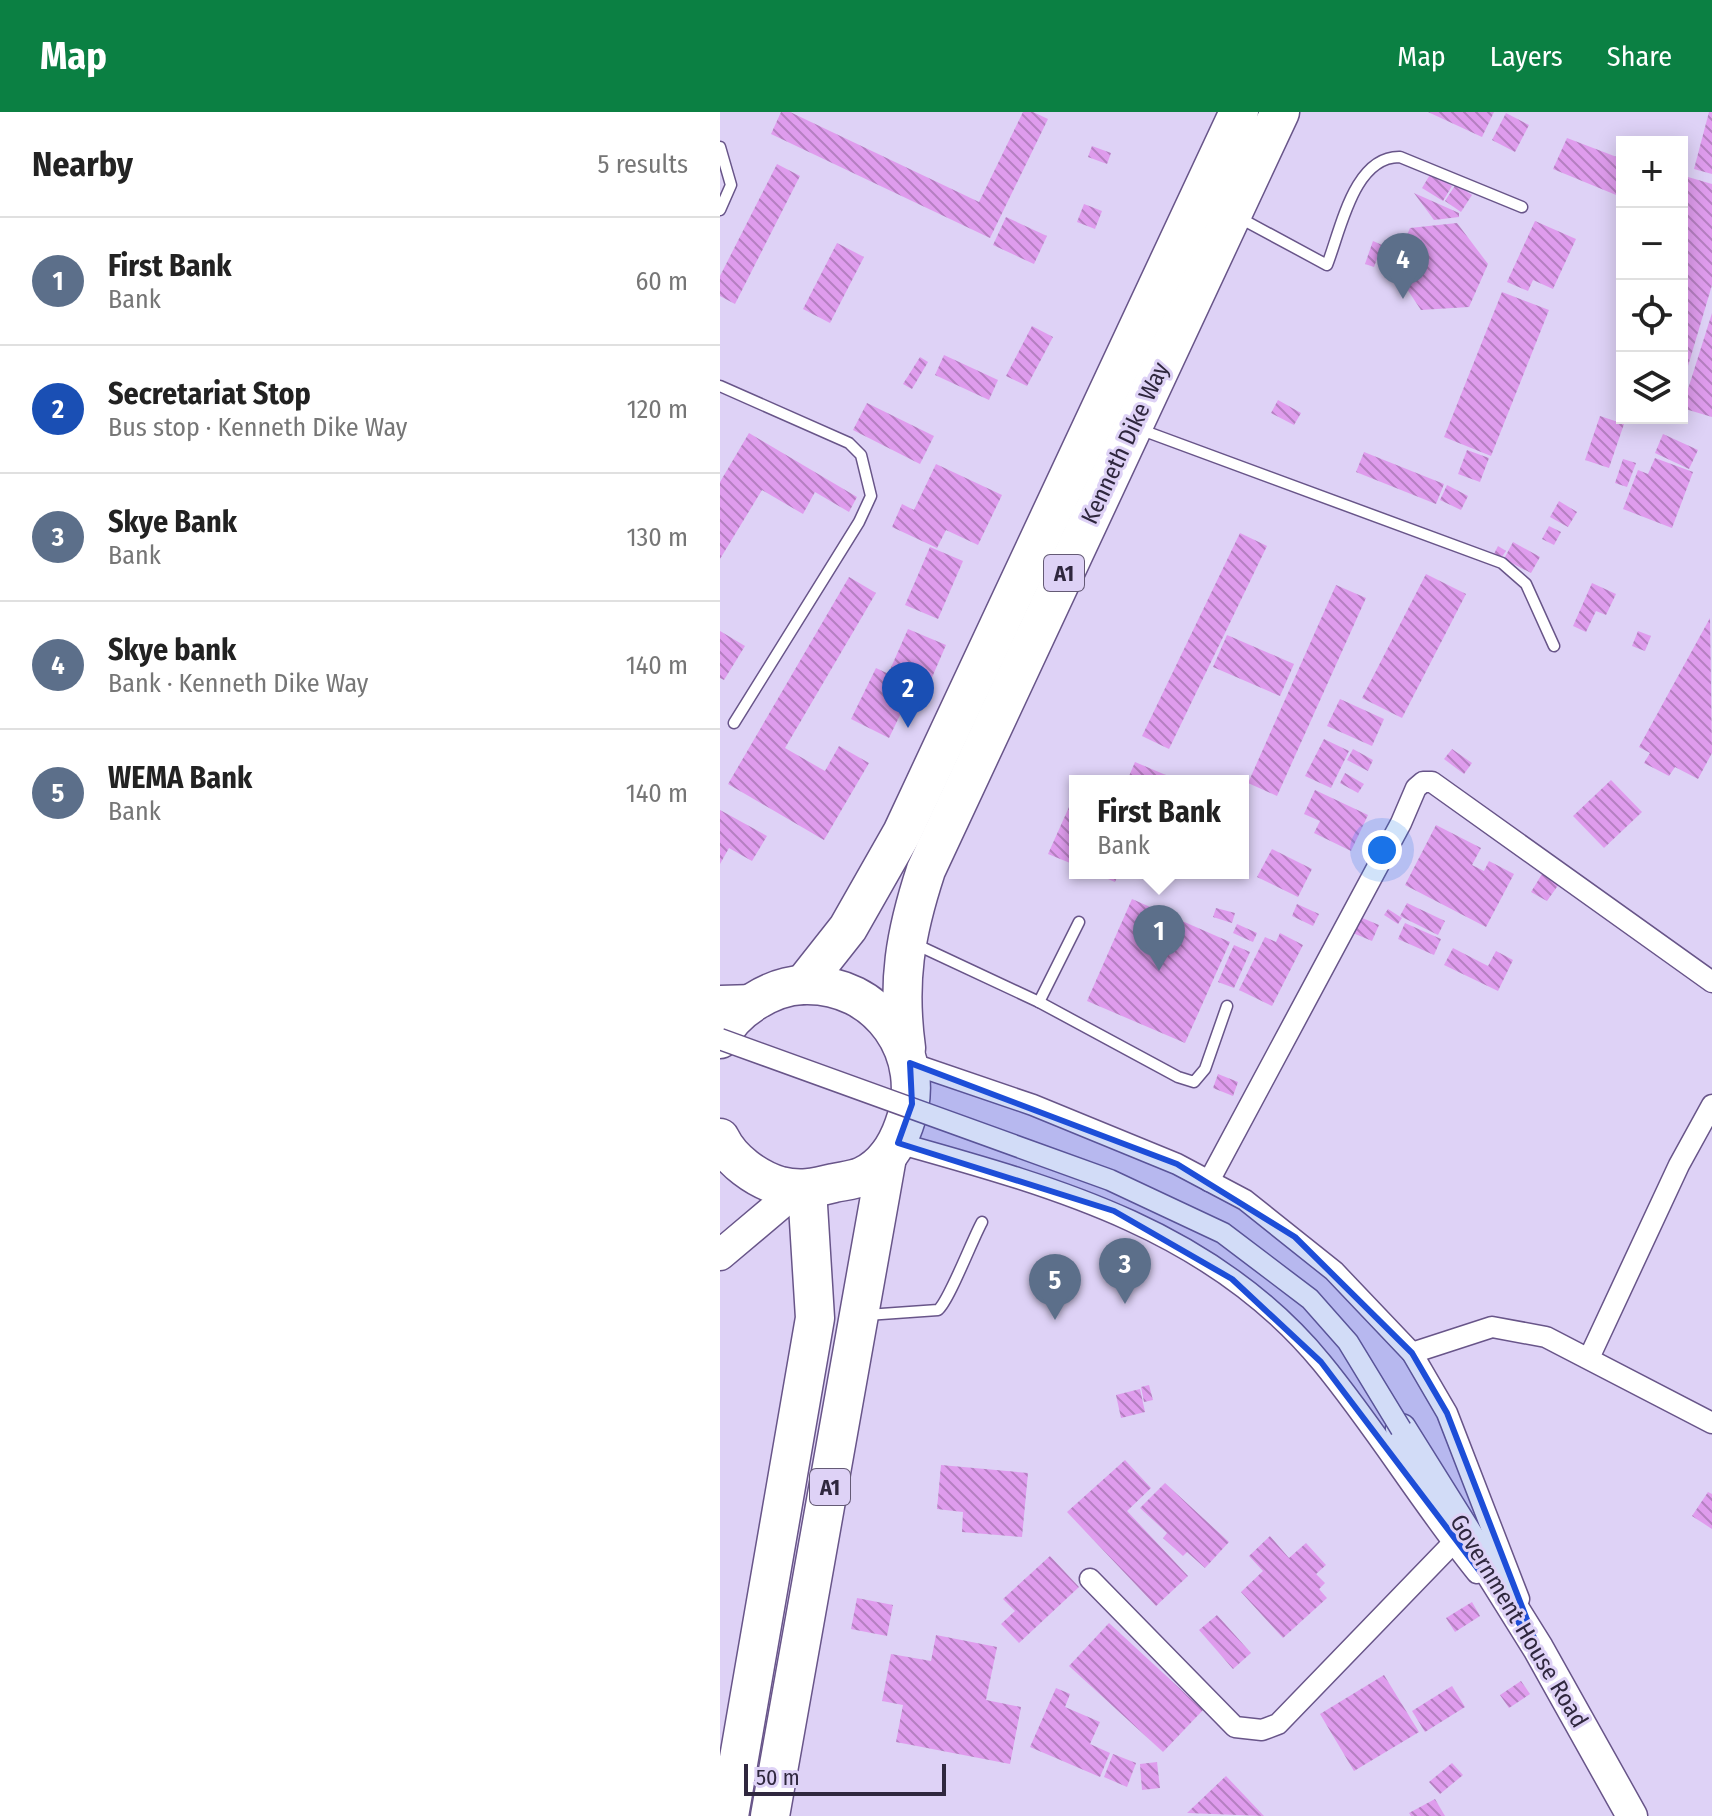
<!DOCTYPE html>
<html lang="en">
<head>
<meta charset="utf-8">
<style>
	body { margin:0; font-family:"Fira Sans Condensed",sans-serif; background:#f2f2f2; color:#222 }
	.controls { position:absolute; right:24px; top:24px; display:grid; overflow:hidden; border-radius:0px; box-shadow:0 4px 20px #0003 }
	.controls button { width:72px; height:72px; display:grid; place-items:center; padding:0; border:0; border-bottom:2px solid #e0e0e0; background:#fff; color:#222; font:40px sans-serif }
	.scale { position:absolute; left:24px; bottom:20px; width:202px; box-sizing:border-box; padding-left:8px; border:4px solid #2f273e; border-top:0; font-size:22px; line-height:28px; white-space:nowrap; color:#2f273e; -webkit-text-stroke:6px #ded2f6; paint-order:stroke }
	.you { position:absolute; left:662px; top:738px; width:28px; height:28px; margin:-20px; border:6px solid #fff; border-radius:50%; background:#1a73e8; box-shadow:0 0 0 12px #1a73e833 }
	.badge { display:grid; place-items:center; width:52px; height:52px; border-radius:50%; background:#0b8043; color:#fff; font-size:26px; font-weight:700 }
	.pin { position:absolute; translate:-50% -66px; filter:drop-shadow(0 2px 4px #0008) }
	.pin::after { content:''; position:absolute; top:42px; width:28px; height:24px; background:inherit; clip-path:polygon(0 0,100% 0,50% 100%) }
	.popup { position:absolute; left:349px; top:663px; width:180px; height:104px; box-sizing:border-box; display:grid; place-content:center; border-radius:0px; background:#fff; filter:drop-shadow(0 2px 6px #0005); font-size:26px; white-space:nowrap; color:#767676 }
	.popup b { font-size:30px; color:#222 }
	.popup::after { content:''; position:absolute; left:50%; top:100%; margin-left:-16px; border:16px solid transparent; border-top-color:#fff }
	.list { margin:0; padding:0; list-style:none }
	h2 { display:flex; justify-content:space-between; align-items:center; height:104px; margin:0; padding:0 32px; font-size:34px }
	h2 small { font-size:26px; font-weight:400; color:#767676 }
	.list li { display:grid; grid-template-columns:52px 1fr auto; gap:24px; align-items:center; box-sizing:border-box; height:128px; padding:0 32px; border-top:2px solid #e0e0e0 }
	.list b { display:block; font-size:30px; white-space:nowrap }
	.list p { margin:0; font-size:26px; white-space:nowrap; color:#767676 }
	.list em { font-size:26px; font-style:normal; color:#767676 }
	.icon { flex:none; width:44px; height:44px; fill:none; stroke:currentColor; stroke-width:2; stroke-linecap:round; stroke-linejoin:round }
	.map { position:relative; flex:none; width:992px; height:1704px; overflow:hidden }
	header { display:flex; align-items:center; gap:48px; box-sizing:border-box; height:112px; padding:0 40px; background:#0b8043; color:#fff }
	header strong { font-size:38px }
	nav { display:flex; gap:44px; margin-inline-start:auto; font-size:28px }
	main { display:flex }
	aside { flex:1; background:#fff }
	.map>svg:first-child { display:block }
	.building { fill:url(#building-back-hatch) }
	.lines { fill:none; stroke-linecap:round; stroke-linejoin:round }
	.lane-casing { stroke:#685589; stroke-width:13 }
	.street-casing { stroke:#685589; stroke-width:23 }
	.secondary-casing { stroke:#685589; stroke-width:33 }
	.highway-casing { stroke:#685589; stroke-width:41 }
	.lane { stroke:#fff; stroke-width:10 }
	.street { stroke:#fff; stroke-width:20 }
	.secondary { stroke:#fff; stroke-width:30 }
	.highway { stroke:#fff; stroke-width:38 }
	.street-bridge-casing { stroke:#685589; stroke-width:23; stroke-linecap:butt }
	.street-bridge { stroke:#fff; stroke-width:20 }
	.marked { fill:#1d4ed8; fill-opacity:0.2; stroke:#1d4ed8; stroke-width:6; stroke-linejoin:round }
	.labels { text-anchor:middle; stroke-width:6; stroke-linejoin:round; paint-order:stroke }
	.shield { fill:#ded2f6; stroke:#645a75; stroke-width:2 }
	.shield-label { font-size:22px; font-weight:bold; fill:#2f273e }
	.street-label { font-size:24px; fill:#2f273e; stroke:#ded2f6 }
</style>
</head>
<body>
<header>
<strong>Map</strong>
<nav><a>Map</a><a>Layers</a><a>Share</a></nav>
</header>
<main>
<aside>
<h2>Nearby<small>5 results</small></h2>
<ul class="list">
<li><span class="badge" style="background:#5c6f8a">1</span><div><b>First Bank</b><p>Bank</p></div><em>60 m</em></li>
<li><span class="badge" style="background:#1a4fb4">2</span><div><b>Secretariat Stop</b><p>Bus stop · Kenneth Dike Way</p></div><em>120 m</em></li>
<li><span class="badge" style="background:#5c6f8a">3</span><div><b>Skye Bank</b><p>Bank</p></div><em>130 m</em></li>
<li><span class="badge" style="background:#5c6f8a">4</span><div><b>Skye bank</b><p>Bank · Kenneth Dike Way</p></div><em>140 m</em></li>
<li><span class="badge" style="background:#5c6f8a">5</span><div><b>WEMA Bank</b><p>Bank</p></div><em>140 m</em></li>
</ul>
</aside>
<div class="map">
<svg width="992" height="1704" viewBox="0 0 992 1704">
	<defs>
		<pattern id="building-back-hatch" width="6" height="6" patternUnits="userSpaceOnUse" patternTransform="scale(2)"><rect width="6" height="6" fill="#df9ced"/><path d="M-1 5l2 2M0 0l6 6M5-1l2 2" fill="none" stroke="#b57fc1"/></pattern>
	</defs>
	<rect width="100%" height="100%" fill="#ded2f6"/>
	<g class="building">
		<path d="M61,0H70L259,90L303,0H313L328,7L270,126L51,22Z"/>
		<path d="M708,0H774L762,25Z"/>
		<path d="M989,0H992V62L974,57Z"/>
		<path d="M786,1L809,13L795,40L772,28Z"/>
		<path d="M847,26L902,47L901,85L833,57Z"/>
		<path d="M372,34L391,41L387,52L368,45Z"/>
		<path d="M57,52L80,64L15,192L0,184V164Z"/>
		<path d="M711,61L732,74L723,89L702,76Z"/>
		<path d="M968,65L992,72V173L963,271L962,84Z"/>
		<path d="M736,72L752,83L741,100L725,89Z"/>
		<path d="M694,81L739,101V105L714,108Z"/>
		<path d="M364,92L382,99L375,117L357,110Z"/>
		<path d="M286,105L327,124L314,152L273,133Z"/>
		<path d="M815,109L856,127L833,177L813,168L808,179L787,170Z"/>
		<path d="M737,111L768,152L749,195L701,198L673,156L690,116Z"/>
		<path d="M653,129L662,133L654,155L645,152Z"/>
		<path d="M117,131L144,145L110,211L83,197Z"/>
		<path d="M782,180L829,198L771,344L724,325Z"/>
		<path d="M992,201V305L962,296Z"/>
		<path d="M312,214L333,225L307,274L286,264Z"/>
		<path d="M224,243L278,268L269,288L215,263Z"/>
		<path d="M200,245L208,250L192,277L183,272Z"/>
		<path d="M558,288L581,301L574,313L551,301Z"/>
		<path d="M147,291L214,324L200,352L133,318Z"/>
		<path d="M880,304L904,312L889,356L865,348Z"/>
		<path d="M29,321L137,385L129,400L95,380L83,402L42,378L0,447V370Z"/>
		<path d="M943,322L978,338L969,357L935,341Z"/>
		<path d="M747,338L769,346L760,370L738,362Z"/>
		<path d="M644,340L724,372L716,392L636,360Z"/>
		<path d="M935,346L973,360L952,416L903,397L918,358L928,362Z"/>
		<path d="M903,347L916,351L907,375L895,371Z"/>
		<path d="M216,352L282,383L258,433L226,418L217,436L172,415L182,392L194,398Z"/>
		<path d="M727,373L748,384L741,398L720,388Z"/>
		<path d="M839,389L857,400L848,415L830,405Z"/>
		<path d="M829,414L841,420L834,433L822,427Z"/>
		<path d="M520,421L547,434L449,637L422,624Z"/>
		<path d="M793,430L820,445L811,461L784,447Z"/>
		<path d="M778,434L786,439L781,446L774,442Z"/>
		<path d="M210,435L243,449L218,507L185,493Z"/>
		<path d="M706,462L746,482L682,606L642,586Z"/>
		<path d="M129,465L156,481L65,636L105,659L119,634L149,651L104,728L8,672Z"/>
		<path d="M872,471L896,482L886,503L876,499L866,520L853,514Z"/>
		<path d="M616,473L646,486L557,684L528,671Z"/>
		<path d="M990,506L992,641L978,667L955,655L949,664L924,651L930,641L919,635Z"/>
		<path d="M188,517L226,533L207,577L169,560Z"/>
		<path d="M0,519L25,534L4,568L0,566Z"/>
		<path d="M918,519L931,524L925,539L912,534Z"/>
		<path d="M507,523L574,552L560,584L493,555Z"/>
		<path d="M156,556L194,574L169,626L131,607Z"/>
		<path d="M620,587L664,607L652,634L607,614Z"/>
		<path d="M604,627L629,639L611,676L585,664Z"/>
		<path d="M633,637L653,648L648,659L627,648Z"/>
		<path d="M732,637L752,651L744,662L724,647Z"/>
		<path d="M415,650L460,669H407Z"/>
		<path d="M625,661L644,672L638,681L620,671Z"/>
		<path d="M891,668L922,700L884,736L853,704Z"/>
		<path d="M595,678L648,703L631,739L594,721L600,709L584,702Z"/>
		<path d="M349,695L355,697V753L328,742Z"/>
		<path d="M0,698L47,724L32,749L9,736L0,752Z"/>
		<path d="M716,713L761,736L752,753L764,759L769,749L794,762L766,815L685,773Z"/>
		<path d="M552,737L592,757L578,785L537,765Z"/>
		<path d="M374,761H399L395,770Z"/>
		<path d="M822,762L839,772L827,789L811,780Z"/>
		<path d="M412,787L510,830L465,931L367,889Z"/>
		<path d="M687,791L725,809L718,823L680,804Z"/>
		<path d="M577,792L599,802L593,814L572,804Z"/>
		<path d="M496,796L515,801L512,811L493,805Z"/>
		<path d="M668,797L682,806L678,812L664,803Z"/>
		<path d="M640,805L659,813L652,829L633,821Z"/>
		<path d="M685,811L721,827L714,843L678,827Z"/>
		<path d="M517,812L537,821L533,830L513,821Z"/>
		<path d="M560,821L583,833L552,894L519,878L545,825L556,830Z"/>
		<path d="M514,833L530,840L514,876L498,870Z"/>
		<path d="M733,836L768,854L776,839L793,848L778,879L724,853Z"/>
		<path d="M498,962L518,970L513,984L493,976Z"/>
		<path d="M429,1273L433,1288L424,1290L421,1275Z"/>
		<path d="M420,1277L425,1300L401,1306L396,1283Z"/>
		<path d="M405,1348L431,1376L407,1399L468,1464L436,1494L347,1400Z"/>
		<path d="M221,1353L308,1361L302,1425L242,1420L243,1400L217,1397Z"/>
		<path d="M445,1371L509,1430L485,1456L467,1440L463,1444L443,1426L447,1421L420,1396Z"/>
		<path d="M988,1380L992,1382V1417L972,1404Z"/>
		<path d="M550,1424L569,1446L586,1431L606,1453L596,1462L605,1471L599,1477L607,1486L563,1526L521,1480L543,1459L529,1444Z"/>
		<path d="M330,1444L359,1475L299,1531L281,1512L295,1499L283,1487Z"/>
		<path d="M137,1486L173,1493L167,1524L131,1517Z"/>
		<path d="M752,1490L760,1504L735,1520L726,1506Z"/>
		<path d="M497,1503L531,1541L513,1557L479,1518Z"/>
		<path d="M389,1511L483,1598L443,1640L349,1554Z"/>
		<path d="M216,1523L277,1535L266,1588L301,1595L290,1652L176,1630L183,1593L162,1589L171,1542L211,1549Z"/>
		<path d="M664,1563L699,1620L634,1659L600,1602Z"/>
		<path d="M801,1569L810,1582L789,1596L780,1583Z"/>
		<path d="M732,1574L745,1595L705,1620L692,1599Z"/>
		<path d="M336,1576L350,1582L345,1595L380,1610L370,1632L390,1641L380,1665L310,1635Z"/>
		<path d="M393,1642L416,1651L407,1675L384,1665Z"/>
		<path d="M437,1650L440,1676L422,1678L420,1652Z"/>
		<path d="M732,1651L743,1663L720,1682L709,1670Z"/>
		<path d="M506,1664L544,1704L467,1701Z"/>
		<path d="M715,1687L725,1704H691L689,1701Z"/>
	</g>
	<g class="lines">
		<g class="lane-casing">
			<g id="lane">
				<path d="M0,35L11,73L0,98"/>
				<path d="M518,105L607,153C621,117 634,44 680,45L802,95"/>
				<path d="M0,274L129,331L141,343L151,384L139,410L14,611"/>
				<path d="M419,317L782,451L806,472L834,534"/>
				<path d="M195,832L319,890L359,810"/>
				<path d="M319,890L458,965L474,970L485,957L507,894"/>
				<path d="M147,1203L218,1198C229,1189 252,1128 262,1110"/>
			</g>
		</g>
		<g class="street-casing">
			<g id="street">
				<path d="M0,884L34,883"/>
				<path d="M190,951L313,993L457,1052L525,1088L614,1159L692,1241L727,1301L799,1487"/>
				<path d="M178,1031C335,1075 493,1118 602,1251C657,1318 702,1393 757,1461"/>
				<path d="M489,1069L681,711L696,676L703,670H712L992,870"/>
				<path d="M692,1241L772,1215L826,1225L992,1311"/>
				<path d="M869,1246L959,1053L992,993"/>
				<path d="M370,1467L515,1615L542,1618L558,1612L733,1431"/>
			</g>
		</g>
		<g class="secondary-casing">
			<g id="secondary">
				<path d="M0,1143L77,1078"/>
				<path d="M681,1317L818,1536L912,1704"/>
			</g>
		</g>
		<g class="highway-casing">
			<g id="highway">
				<path d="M83,873L128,816L182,721L519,0"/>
				<path d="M0,927C12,898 52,874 83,873C159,870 210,944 184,1013C177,1033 164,1054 143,1064C135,1068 123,1069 114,1071C94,1076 80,1079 60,1074C37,1067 11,1049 0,1026"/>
				<path d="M186,936C177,870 185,822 206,758L560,0"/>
				<path d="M9,1704L95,1206L87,1077"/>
				<path d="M50,1704L167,1045"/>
			</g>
		</g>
		<use href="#lane" class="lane"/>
		<use href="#street" class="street"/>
		<use href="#secondary" class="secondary"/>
		<use href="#highway" class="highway"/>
		<g class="street-bridge-casing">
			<path id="street-bridge" d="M0,927L390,1068L503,1121L590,1187L628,1230L681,1317"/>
		</g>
		<use href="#street-bridge" class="street-bridge"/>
	</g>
	<path class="marked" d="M190,951L457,1052L575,1125L692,1241L727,1301L818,1536L601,1250L512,1167L394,1099L178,1031L192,992Z"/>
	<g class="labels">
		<g class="shield">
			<rect x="324" y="443" width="40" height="36" rx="6"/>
			<rect x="90" y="1357" width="40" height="36" rx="6"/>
		</g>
		<g class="shield-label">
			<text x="344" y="469">A1</text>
			<text x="110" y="1383">A1</text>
		</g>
		<g class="street-label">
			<text transform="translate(405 331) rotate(-65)" y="8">Kenneth Dike Way</text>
			<text transform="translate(799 1509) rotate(59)" y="8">Government House Road</text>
		</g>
	</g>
</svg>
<div class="controls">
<button>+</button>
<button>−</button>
<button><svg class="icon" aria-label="locate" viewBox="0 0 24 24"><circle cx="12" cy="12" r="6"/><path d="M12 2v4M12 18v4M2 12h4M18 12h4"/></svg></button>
<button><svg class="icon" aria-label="layers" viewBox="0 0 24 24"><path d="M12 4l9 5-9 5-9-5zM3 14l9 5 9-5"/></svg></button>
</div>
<div class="scale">50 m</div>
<div class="you"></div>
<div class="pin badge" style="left:439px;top:859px;background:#5c6f8a">1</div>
<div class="popup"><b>First Bank</b>Bank</div>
<div class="pin badge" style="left:188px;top:616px;background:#1a4fb4">2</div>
<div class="pin badge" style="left:405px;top:1192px;background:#5c6f8a">3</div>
<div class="pin badge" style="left:683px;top:187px;background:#5c6f8a">4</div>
<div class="pin badge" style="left:335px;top:1208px;background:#5c6f8a">5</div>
</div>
</main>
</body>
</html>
